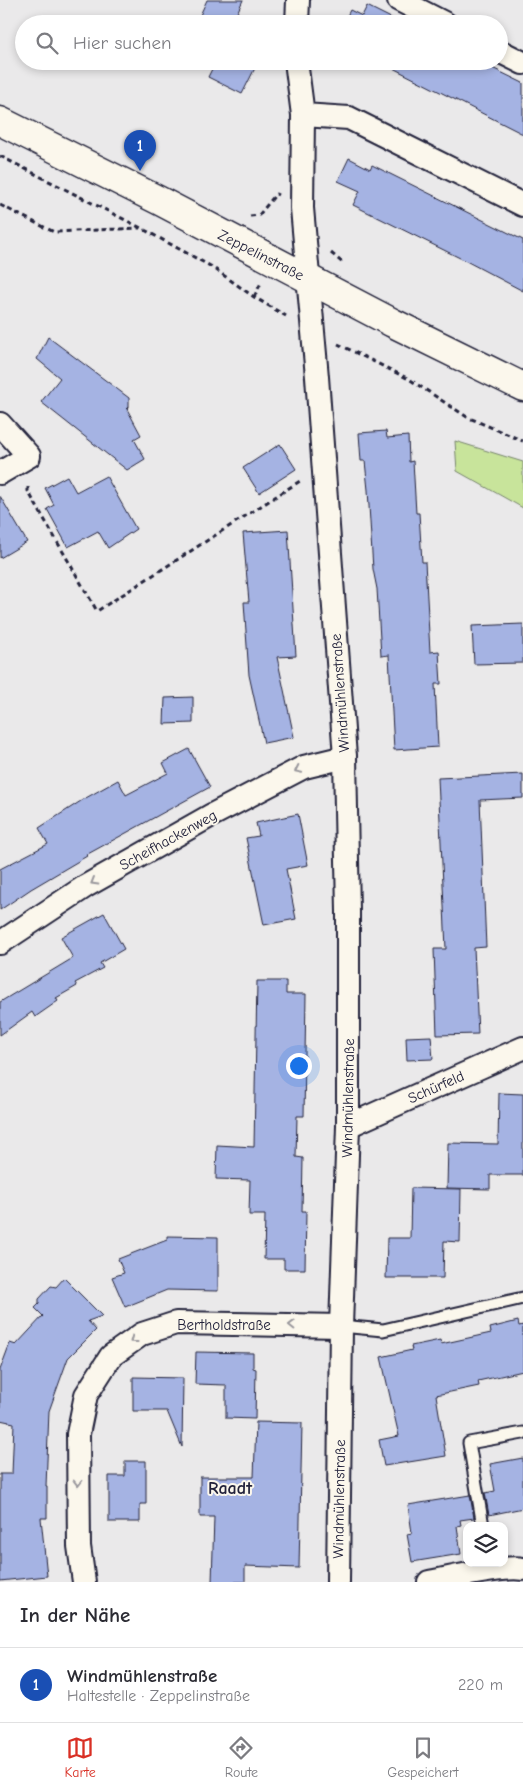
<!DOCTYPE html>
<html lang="de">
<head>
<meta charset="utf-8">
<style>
	body { margin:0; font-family:"Comic Neue",sans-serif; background:#f2f2f3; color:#2b2b33 }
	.controls { position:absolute; right:15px; bottom:15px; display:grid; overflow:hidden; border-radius:10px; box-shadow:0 2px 8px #0003 }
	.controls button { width:45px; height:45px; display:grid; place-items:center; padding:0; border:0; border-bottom:1px solid #e1e1e2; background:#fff; color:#2b2b33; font:25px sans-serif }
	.you { position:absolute; left:298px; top:1065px; width:18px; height:18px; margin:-12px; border:4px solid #fff; border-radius:50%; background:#1a73e8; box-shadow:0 0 0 8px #1a73e833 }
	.badge { display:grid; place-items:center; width:32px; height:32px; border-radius:50%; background:#d93025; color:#fff; font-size:16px; font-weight:700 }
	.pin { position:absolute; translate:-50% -41px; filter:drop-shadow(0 1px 2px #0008) }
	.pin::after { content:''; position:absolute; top:26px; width:18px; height:15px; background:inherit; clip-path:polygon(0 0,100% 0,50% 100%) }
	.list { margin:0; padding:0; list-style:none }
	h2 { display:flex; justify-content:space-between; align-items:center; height:65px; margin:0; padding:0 20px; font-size:21px }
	h2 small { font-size:16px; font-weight:400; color:#7c7c81 }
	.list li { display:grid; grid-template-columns:32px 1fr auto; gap:15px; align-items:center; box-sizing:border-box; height:75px; padding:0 20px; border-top:1px solid #e1e1e2 }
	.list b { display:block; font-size:19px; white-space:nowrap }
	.list p { margin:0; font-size:16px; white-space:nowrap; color:#7c7c81 }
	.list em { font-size:16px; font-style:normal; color:#7c7c81 }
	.icon { flex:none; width:28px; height:28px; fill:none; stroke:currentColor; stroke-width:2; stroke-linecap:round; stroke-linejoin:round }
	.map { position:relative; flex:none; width:523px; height:1582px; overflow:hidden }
	.search { position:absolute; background:#fff; box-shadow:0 2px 8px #0003; left:15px; right:15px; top:15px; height:55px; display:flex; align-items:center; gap:12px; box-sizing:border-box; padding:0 18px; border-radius:28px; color:#7c7c81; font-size:19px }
	.sheet { height:140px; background:#fff }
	nav { display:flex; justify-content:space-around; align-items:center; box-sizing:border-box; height:70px; border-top:1px solid #e1e1e2; background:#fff; font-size:14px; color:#7c7c81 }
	nav a { display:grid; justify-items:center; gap:2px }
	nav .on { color:#d93025 }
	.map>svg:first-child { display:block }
	.green { fill:#c8e49b; stroke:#75836b }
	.building { fill:#a5b3e3; stroke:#22223b }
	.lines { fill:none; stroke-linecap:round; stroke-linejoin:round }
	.service-casing { stroke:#22223b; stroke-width:15 }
	.minor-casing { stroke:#22223b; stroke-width:26 }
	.secondary-casing { stroke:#22223b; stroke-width:31 }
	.path { stroke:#22223b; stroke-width:3; stroke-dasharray:5 4; stroke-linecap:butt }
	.service { stroke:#fbf7ec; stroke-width:11 }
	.minor { stroke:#fbf7ec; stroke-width:22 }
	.secondary { stroke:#fbf7ec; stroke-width:28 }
	.oneway { stroke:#99979c }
	.labels { text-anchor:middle; stroke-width:4; stroke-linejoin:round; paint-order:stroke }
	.street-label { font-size:15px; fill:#22223b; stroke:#fbf7ec }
	.quarter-label { font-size:18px; font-weight:bold; fill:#22223b; stroke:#fbf7ec }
</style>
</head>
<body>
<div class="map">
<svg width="523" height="1582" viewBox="0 0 523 1582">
	<rect width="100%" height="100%" fill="#eae9ea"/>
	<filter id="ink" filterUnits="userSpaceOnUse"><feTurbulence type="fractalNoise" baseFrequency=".02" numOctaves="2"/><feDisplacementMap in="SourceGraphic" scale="10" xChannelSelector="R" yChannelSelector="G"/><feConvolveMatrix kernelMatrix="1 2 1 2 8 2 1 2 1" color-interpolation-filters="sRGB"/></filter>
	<g filter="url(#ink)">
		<path class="green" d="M455,441L523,462V508L457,471Z"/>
		<g class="building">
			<path d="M207,0H243L232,24H196Z"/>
			<path d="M367,6L403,24H343L350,10L362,16Z"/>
			<path d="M216,61H242L255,68L242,94L208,77Z"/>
			<path d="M379,61H478L523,83V134Z"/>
			<path d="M349,158L370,169L372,165L523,240V291L466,261L353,205L360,191L338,181Z"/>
			<path d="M48,337L129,398V407L127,409L141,435L134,439L145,459L127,470L41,402L60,378L37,359Z"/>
			<path d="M386,431L387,438L408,436L409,462L413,461L416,513H419L422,562H425L430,652L439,651L441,684H435L438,747L394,750L389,655L381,656L377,589L373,569L368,490L365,461H361L359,433Z"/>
			<path d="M280,444L296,469L259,493L243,468Z"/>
			<path d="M67,476L76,492L106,476L136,529L108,548L98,531L68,547L47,509L54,505L45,488Z"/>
			<path d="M0,496L27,542L0,558Z"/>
			<path d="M288,530L296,656L277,657L294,737L264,743L249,675L244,602H249L243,533Z"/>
			<path d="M523,624V663L474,664L472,626Z"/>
			<path d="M193,697V723L164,724L165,698Z"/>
			<path d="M189,749L210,787L86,855L87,856L31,889L0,910V869L48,844L39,828L84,799L118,780L126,795L168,773L163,763Z"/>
			<path d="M523,774V798L480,800L486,947L474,948L478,1034L437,1035L434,949H446L438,778Z"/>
			<path d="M298,814L308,865L286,869L296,919L264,925L246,838L259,836L256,823Z"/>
			<path d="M104,913L124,949L100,963L103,968L75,983L77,986L56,998L58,1001L35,1017L32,1012L0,1035V1002L73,958L61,937Z"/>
			<path d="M257,981H286V994H306L304,1116H297L296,1157L303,1158L302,1211H306L305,1269H284V1259H264L265,1215H249L250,1180L216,1179L217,1145L254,1147Z"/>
			<path d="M431,1036L433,1059L407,1060L406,1037Z"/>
			<path d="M499,1093L523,1094V1175H490V1189L447,1188L448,1143L498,1144Z"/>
			<path d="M411,1188L461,1189L460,1242L444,1241L443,1278H386L387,1238H410Z"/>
			<path d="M167,1236L218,1237V1291L167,1290L125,1307L112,1277L124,1273L118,1259L167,1240Z"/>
			<path d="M64,1278L102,1316L88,1321L96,1330L68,1358L49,1411L46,1486H47V1518H41L47,1576L0,1581V1474H12L14,1423L0,1420V1370L10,1343L16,1345L43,1316L35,1308L39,1304V1299L51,1286L56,1287Z"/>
			<path d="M518,1321L519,1326L523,1325V1371L478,1381L479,1386L436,1395L446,1456L384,1466L379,1440L399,1436L381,1357L412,1350L411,1346L440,1340L441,1344L491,1333L490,1328Z"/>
			<path d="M196,1352L253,1353V1368L256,1369L255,1419L226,1418V1385L195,1384Z"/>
			<path d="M133,1377L183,1378L182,1447L167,1411H133Z"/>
			<path d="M256,1422L302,1423L299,1568L245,1566V1582H212L214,1517H200V1477H254Z"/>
			<path d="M523,1458V1508L489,1515L485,1493L495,1491L490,1464Z"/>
			<path d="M125,1461H146V1504H140V1522H109V1476H125Z"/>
			<path d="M470,1495L474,1518L460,1520L461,1525L457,1526L461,1554L412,1562L407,1534L412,1533L408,1505Z"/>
		</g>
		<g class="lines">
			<g class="service-casing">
				<g id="service">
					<path d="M341,1326L383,1330L523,1298"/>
					<path d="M483,1526L469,1443L523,1433"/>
				</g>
			</g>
			<g class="minor-casing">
				<g id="minor">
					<path d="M399,0L446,24"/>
					<path d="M297,24L298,0"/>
					<path d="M499,51L523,63"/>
					<path d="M296,61L303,115L302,208L317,377L345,757L348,912V1126L341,1326L338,1582"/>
					<path d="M303,115L349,118L523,205"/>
					<path d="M0,424L29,456L0,473"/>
					<path d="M0,943L86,886L210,816L304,767L345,757"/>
					<path d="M348,1126L523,1048"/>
					<path d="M84,1582L79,1546L78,1434L86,1395L111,1356L142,1334L176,1323L341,1326"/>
					<path d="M429,1582C450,1578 505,1565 523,1569"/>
				</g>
			</g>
			<g class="secondary-casing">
				<path id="secondary" d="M0,121L158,200L393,323L523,387"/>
			</g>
			<g class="path">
				<path d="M0,156L141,228L212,267L254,297L286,316"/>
				<path d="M0,205L54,232L140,228"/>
				<path d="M250,216L259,215L276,194L278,195"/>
				<path d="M331,253L344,264"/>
				<path d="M254,297L261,283"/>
				<path d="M338,344L409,379L467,417L523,441"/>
				<path d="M28,487V491L97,611L300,481"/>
			</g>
			<use href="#service" class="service"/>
			<use href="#minor" class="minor"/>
			<use href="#secondary" class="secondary"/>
		</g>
		<defs><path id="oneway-chevron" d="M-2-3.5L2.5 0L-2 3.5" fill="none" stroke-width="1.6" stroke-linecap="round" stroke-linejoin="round" transform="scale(1.25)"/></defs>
		<g class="oneway">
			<use href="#oneway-chevron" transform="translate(298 770) rotate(154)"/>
			<use href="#oneway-chevron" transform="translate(94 882) rotate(150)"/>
			<use href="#oneway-chevron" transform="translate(292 1325) rotate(-179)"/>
			<use href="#oneway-chevron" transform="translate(133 1340) rotate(144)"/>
			<use href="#oneway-chevron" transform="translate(78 1483) rotate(90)"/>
		</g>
	</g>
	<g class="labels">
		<g class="street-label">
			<text transform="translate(261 255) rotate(27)" y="5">Zeppelinstraße</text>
			<text transform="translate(340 693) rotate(-94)" y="5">Windmühlenstraße</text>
			<text transform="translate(168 840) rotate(-29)" y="5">Scheifhackenweg</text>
			<text transform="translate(436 1087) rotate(-24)" y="5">Schürfeld</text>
			<text transform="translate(348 1098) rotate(-89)" y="5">Windmühlenstraße</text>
			<text x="224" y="1330">Bertholdstraße</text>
			<text transform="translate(339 1499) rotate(-89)" y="5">Windmühlenstraße</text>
		</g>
		<g class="quarter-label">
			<text x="230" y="1494">Raadt</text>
		</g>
	</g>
</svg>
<div class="controls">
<button><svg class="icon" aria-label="layers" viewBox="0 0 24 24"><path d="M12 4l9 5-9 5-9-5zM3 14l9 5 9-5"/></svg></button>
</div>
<div class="you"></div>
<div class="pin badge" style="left:140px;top:171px;background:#1a4fb4">1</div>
<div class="search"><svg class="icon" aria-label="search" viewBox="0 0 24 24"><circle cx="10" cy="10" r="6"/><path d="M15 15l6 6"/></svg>Hier suchen</div>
</div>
<section class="sheet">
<h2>In der Nähe<small></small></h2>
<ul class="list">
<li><span class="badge" style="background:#1a4fb4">1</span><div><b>Windmühlenstraße</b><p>Haltestelle · Zeppelinstraße</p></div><em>220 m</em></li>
</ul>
</section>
<nav>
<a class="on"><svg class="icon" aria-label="map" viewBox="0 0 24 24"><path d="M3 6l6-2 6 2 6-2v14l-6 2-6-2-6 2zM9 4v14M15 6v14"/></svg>Karte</a>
<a><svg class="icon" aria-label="directions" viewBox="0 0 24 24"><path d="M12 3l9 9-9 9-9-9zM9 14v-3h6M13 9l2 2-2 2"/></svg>Route</a>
<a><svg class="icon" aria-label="saved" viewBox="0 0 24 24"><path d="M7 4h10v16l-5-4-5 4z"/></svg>Gespeichert</a>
</nav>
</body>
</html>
